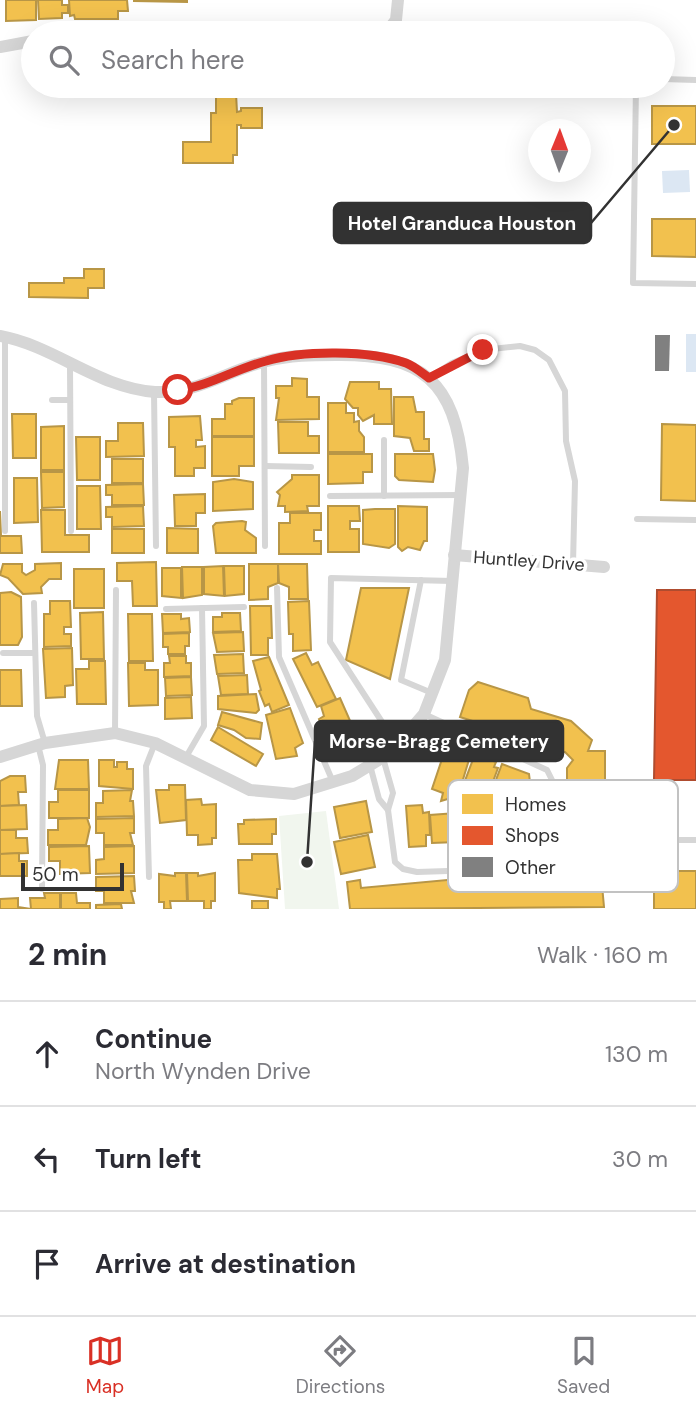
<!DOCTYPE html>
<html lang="en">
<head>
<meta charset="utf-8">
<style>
	body { margin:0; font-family:"DM Sans",sans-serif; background:#f2f2f3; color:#2b2b33 }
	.compass { position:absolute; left:528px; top:119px; width:63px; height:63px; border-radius:50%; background:#fff; box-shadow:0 7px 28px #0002; rotate:1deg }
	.scale { position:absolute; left:21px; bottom:18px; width:103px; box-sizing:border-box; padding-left:7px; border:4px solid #323232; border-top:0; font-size:19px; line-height:24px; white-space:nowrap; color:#323232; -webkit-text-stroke:5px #fff; paint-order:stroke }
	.stop { position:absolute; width:21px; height:21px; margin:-16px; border:5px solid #d93025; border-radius:50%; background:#fff }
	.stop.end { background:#d93025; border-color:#fff; box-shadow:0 2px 7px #0008 }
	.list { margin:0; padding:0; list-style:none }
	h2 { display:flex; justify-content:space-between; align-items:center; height:91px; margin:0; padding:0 28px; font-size:30px }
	h2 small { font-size:23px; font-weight:400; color:#7c7c81 }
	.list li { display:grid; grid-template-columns:46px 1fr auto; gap:21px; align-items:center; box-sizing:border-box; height:105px; padding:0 28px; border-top:2px solid #e1e1e2 }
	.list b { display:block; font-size:26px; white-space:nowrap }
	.list p { margin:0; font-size:23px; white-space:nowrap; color:#7c7c81 }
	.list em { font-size:23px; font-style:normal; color:#7c7c81 }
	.icon { flex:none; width:38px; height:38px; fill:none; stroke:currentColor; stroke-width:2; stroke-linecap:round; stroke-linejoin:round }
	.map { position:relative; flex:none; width:696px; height:909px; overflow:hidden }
	.search { position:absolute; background:#fff; box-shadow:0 7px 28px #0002; left:21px; right:21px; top:21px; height:77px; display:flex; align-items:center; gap:18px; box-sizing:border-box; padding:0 24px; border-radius:38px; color:#7c7c81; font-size:26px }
	.sheet { height:406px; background:#fff }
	nav { display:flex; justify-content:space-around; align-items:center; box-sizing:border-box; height:98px; border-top:2px solid #e1e1e2; background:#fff; font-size:19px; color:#7c7c81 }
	nav a { display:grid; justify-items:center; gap:4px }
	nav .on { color:#d93025 }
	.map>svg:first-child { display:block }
	.green { fill:#f1f6ee }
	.water { fill:#dce7f3 }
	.homes { fill:#f2c14e; stroke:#b89646; stroke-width:2 }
	.shops { fill:#e4572e; stroke:#af4c2f; stroke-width:2 }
	.building { fill:#808080 }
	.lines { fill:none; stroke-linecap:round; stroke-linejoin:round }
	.lane { stroke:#d6d6d6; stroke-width:6 }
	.street { stroke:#d6d6d6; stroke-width:12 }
	.route { stroke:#d93025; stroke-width:9 }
	.labels { text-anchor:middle; stroke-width:7; stroke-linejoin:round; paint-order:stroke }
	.street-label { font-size:18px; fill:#323232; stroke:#fff }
	.key { fill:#fff; stroke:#c2c2c2; stroke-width:2 }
	.key-label { font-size:19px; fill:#323232 }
	.leader { fill:none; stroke:#323232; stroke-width:2.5 }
	.callout-dot { fill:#323232; stroke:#fff; stroke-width:2.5 }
	.callout { fill:#323232; stroke:#323232; stroke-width:2.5 }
	.callout-label { font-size:19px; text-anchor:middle; font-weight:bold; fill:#fff }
</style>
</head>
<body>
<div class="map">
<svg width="696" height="909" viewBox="0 0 696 909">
	<rect width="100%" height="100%" fill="#fff"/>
	<path class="green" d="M326,811L339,909H285L279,816Z"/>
	<g class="water">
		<path d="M689,170L690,192L663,193L662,171Z"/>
		<rect x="686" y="334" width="10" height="38"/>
	</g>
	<g class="homes">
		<path d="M6,0H36V20L6,21Z"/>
		<path d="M38,0H62V5H68V13H62V18L39,19Z"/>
		<path d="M69,0H127L128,11H118V19H75L74,15L70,16Z"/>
		<path d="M134,0H187V2L134,1Z"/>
		<path d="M208,86H242V93H236L237,112L241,111V108H262V128H241V125H237V155H233V163H183V142H211V113H216V94H208Z"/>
		<rect x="652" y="106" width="44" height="38"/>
		<path d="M652,219H696V257L652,256Z"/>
		<path d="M84,269H104V288H88V298L29,297V283H64V278H84Z"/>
		<path d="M292,378L307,379V397H319V419L276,420L279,398H276V386H292Z"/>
		<path d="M350,382H379V389H391L392,424H374V415L363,421L358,415V408H353L345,399Z"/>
		<path d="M394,397H413L416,412H424V439H429V451H414L410,438L394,436Z"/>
		<path d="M239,398H254V436H212V419H225V404H232V401Z"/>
		<path d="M328,403H346V413H354V422L359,421V431L364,437V452H328Z"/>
		<path d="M12,414H36V458H13Z"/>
		<path d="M200,416L202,440H196V447L205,446V468H194V476H175V447H169V417Z"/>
		<path d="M278,422H308V436H319V453H279Z"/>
		<path d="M118,423H143L144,456L106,457V441H118Z"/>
		<path d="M662,424L696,425V501L661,500Z"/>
		<path d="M64,426V470H41V427Z"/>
		<path d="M76,437H100V480H77Z"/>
		<path d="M212,437H254V466H239V476H212Z"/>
		<path d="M328,454H372V472H363V483L328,484Z"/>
		<path d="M395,454H433L435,470L433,482L399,480L395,476Z"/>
		<rect x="112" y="459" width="31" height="24"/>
		<path d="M41,472H64V507L42,508Z"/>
		<path d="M292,475H319V506H307L308,511L285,512V506H278L280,495L277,492L292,479Z"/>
		<path d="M14,478H37L38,522L14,523Z"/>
		<path d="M234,479L253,482V509L213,511V482Z"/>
		<path d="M143,484L144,505H112V495H106V485Z"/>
		<path d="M77,486H100L101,529H77Z"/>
		<path d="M205,494V513H196V526H175L174,495Z"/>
		<path d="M143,506L144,526L112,527V517H106V507Z"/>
		<path d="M328,506H359L360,521H350V529H359V552H328Z"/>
		<path d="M398,506L427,507V541H424L420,550L408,547L402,551L398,547Z"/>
		<path d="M375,509H395V544L389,548L363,544V510Z"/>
		<path d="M41,510H65V535H89V552H42Z"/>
		<path d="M0,511L1,536H21L22,553H0Z"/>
		<path d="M290,513H321V530H314V541H321V554H279V523H290Z"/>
		<path d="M242,521L246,522L245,530L256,538V553H216L213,526L216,523Z"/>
		<path d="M167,528L198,529V553H167Z"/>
		<rect x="112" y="529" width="32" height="24"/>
		<path d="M156,562L157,606H133L132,581H117V563Z"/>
		<path d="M61,563V579H49L41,587L42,593L23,594L8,578L0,575L3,564H22V572L26,575L35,570V564Z"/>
		<path d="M249,564H278V583L268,587V599L249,600Z"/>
		<path d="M278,564H307L308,599H289V587L279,583Z"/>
		<path d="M223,566L224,596L204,594V567Z"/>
		<path d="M224,566H244V594L225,596Z"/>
		<path d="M182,567H202V595L183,598Z"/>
		<path d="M162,568H181V598L162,596Z"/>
		<rect x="74" y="569" width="30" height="39"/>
		<path d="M361,588H409L390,679L346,660Z"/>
		<path d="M11,592L21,597L22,637L18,645H0V593Z"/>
		<path d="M50,601H70L71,627H64V634H71V646L44,647V614H50Z"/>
		<path d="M309,601L311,650L293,651V634H289L288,602Z"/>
		<path d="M250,606H271L272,638H268V655H251Z"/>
		<path d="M103,612L104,659H81L80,613Z"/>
		<path d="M222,613H240L241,631L213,632V617H222Z"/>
		<path d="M128,614H152L153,661H129Z"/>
		<path d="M162,614H181V619L189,618L190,632L163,633Z"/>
		<path d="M243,632L244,651L217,652L213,633Z"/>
		<path d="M189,633V646H185V654H168V647H163V634Z"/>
		<path d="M72,648L73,685L65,686V697L46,698L43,649Z"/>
		<path d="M306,653L312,665L318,662L336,699L317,707L293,659Z"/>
		<path d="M243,654L244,673L217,674L214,655Z"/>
		<path d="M169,656H186V663H191V676L164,677V663H170Z"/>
		<path d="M269,657L289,705L272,712L269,704L265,706L259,691L261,690L253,661Z"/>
		<path d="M89,661H105L106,704H77L76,669H89Z"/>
		<path d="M128,663H145V670H158V705L129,706Z"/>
		<path d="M0,670H21L22,706H0Z"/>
		<path d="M247,675L248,694L221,695L218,676Z"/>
		<path d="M191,677L192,695L166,696L165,678Z"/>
		<path d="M478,682L528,698L531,709L571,721L592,740L588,751H605V785L567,786V768L573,760L565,752H553L546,746L522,740L521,728L511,733L460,717L469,690Z"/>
		<path d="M256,694L259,710L256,713L218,709V696Z"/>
		<path d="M191,697L192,718L165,719V698Z"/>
		<path d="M340,698L355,732L332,744L319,719L324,716L321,706Z"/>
		<path d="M290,708L303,743L295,748L297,756L276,759L266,715Z"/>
		<path d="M222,712L262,723L260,739L246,738L234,730L218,725Z"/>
		<path d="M218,727L263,754L256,766L211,740Z"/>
		<path d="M446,747L471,753L458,796L441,801L443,793L432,789Z"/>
		<path d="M475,754L496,762L494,767L498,768L488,795L463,786Z"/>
		<path d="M59,760H88L89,789H55Z"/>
		<path d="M99,760H114V767H117V762H127V769H133V789L99,786Z"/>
		<path d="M502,764L529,774L530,782H535V796L501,797L491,793Z"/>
		<path d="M10,776H25L26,792H18L19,805L0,806V781Z"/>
		<path d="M169,785H185L186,820L160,823L156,790H169Z"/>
		<path d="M58,790H89V818H49V802H58Z"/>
		<path d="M132,790L130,801H133L134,816L96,817V803H103V791Z"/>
		<path d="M201,799L202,805L216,804V838H212V844L198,845V835H187L186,800Z"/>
		<path d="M366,801L372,832L340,838L334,807Z"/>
		<path d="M26,805L27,829L0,830V806Z"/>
		<path d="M422,805L423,813L429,812L430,835H426V846L409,847L406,806Z"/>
		<path d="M456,813L457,842L432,843L430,815Z"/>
		<path d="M87,818L90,827L86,845H48V830H58V819Z"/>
		<path d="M134,818V833H130L133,845H104V833H96V819Z"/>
		<path d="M276,819V834H272V844H239L238,824H244V820Z"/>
		<path d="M602,820L605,852H599L604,907L350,909L347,882L360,880L361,888L566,869L564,824Z"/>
		<path d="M0,830H16V838H27L28,853L0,854Z"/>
		<path d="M368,835L375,867L341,874L334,842Z"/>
		<path d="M89,846L90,873L60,874V861H49V847Z"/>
		<path d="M134,846V873L96,874V860L104,859V847Z"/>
		<path d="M19,853V861H27V876H0V854Z"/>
		<path d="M252,854H277L280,889H277V898L239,893L238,860H252Z"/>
		<rect x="654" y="871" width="42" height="38"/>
		<path d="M175,873H186L187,901H170L171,909H164V902H159V874L175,876Z"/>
		<path d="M187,873H198V876L215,873V901H211V909H204V901H188Z"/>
		<path d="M134,876L135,891H131L134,903H104V891H96V877Z"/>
		<path d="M44,893H60V909H31L30,898H45Z"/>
		<path d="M61,893H76L77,903H90V909H61Z"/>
		<path d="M18,898V907L31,909H0V899Z"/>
		<rect x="252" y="901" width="16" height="8"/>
		<path d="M121,904L122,909H96V905Z"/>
	</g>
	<path class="shops" d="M657,590H696V780H654Z"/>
	<path class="building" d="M655,335H670L669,371H655Z"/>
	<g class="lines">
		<g class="lane">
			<path d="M663,79L696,80"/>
			<path d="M636,86L633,283L696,284"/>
			<path d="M5,337V531"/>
			<path d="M264,361L265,546"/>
			<path d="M70,365L71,531"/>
			<path d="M429,378L452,363L483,350L520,346L535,350L549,360L565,391L566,441L575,481L573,564"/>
			<path d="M154,392L156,546"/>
			<path d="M52,400H70"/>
			<path d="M384,440V496"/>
			<path d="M265,466L311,467"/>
			<path d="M330,496L461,495"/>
			<path d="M637,519L696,520"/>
			<path d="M421,580L401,680L432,693"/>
			<path d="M277,588L279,657L333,782"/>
			<path d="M34,603L37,716L45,743"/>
			<path d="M166,609L244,607"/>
			<path d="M3,653H35"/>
			<path d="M115,733L116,590"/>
			<path d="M38,745L43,765L42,889"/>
			<path d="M397,745L330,642L331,578L452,581"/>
			<path d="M186,757L204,726L202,608"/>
			<path d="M383,758L393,793L388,810L395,862L403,869L417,872L537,868L547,862L553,852L552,780L547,770L424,714"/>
			<path d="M370,765L379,799L388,810"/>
			<path d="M663,840H696"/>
			<path d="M149,877L146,766L155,743"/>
		</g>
		<g class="street">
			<path d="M386,33L396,20L398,0"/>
			<path d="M0,47L33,41"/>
			<path d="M0,336C55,346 98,388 155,392C198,394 228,370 267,361C290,355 313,355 336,355C422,354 455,381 463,468L445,660L424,714L390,753L352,776L294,794L250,790L155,743L115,733L45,743L0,757"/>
			<path d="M454,555L604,567"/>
		</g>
	</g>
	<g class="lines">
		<path class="route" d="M178,390C210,386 235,369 266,361C303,350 369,350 406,363C414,366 422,373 429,378L483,350"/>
	</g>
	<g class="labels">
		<g class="street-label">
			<text transform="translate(529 561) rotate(4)" y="6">Huntley Drive</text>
		</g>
	</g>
	<rect x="448" y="780" width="230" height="112" rx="10" class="key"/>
	<rect x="462" y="794" width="31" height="20" fill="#f2c14e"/>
	<rect x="462" y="826" width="31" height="19" fill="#e4572e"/>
	<rect x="462" y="857" width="31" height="20" fill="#808080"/>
	<g class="key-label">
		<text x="505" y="811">Homes</text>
		<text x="505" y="842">Shops</text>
		<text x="505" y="874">Other</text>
	</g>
	<path class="leader" d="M674 125L591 223M307 862L315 741"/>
	<g class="callout-dot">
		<circle cx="674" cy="125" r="7"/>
		<circle cx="307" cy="862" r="7"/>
	</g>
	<g class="callout">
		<rect x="334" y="203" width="257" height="40" rx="7"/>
		<rect x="315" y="721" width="248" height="40" rx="7"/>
	</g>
	<g class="callout-label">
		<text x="462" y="230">Hotel Granduca Houston</text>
		<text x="439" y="748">Morse-Bragg Cemetery</text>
	</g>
</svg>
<svg class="compass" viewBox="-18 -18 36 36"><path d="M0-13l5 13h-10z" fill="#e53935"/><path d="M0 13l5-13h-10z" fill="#7c7c81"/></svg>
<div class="scale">50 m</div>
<div class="stop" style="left:178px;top:390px"></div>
<div class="stop end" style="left:483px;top:350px"></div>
<div class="search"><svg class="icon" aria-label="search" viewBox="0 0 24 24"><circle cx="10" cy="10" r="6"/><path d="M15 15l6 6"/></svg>Search here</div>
</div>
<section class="sheet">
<h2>2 min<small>Walk · 160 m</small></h2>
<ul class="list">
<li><svg class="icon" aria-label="ahead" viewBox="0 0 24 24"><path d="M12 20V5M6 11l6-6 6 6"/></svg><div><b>Continue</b><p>North Wynden Drive</p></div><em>130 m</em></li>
<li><svg class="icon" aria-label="left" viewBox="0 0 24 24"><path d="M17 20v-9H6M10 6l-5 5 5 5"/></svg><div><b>Turn left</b></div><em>30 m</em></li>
<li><svg class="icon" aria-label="arrive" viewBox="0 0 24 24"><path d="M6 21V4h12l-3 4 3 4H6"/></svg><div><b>Arrive at destination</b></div></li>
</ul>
</section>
<nav>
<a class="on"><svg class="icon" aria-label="map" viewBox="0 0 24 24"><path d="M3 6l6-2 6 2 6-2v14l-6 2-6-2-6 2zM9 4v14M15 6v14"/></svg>Map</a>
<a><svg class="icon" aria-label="directions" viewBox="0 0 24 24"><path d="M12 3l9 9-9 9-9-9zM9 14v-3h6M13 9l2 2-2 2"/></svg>Directions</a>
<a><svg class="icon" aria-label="saved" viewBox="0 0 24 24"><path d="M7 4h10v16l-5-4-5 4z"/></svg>Saved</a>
</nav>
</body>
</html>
